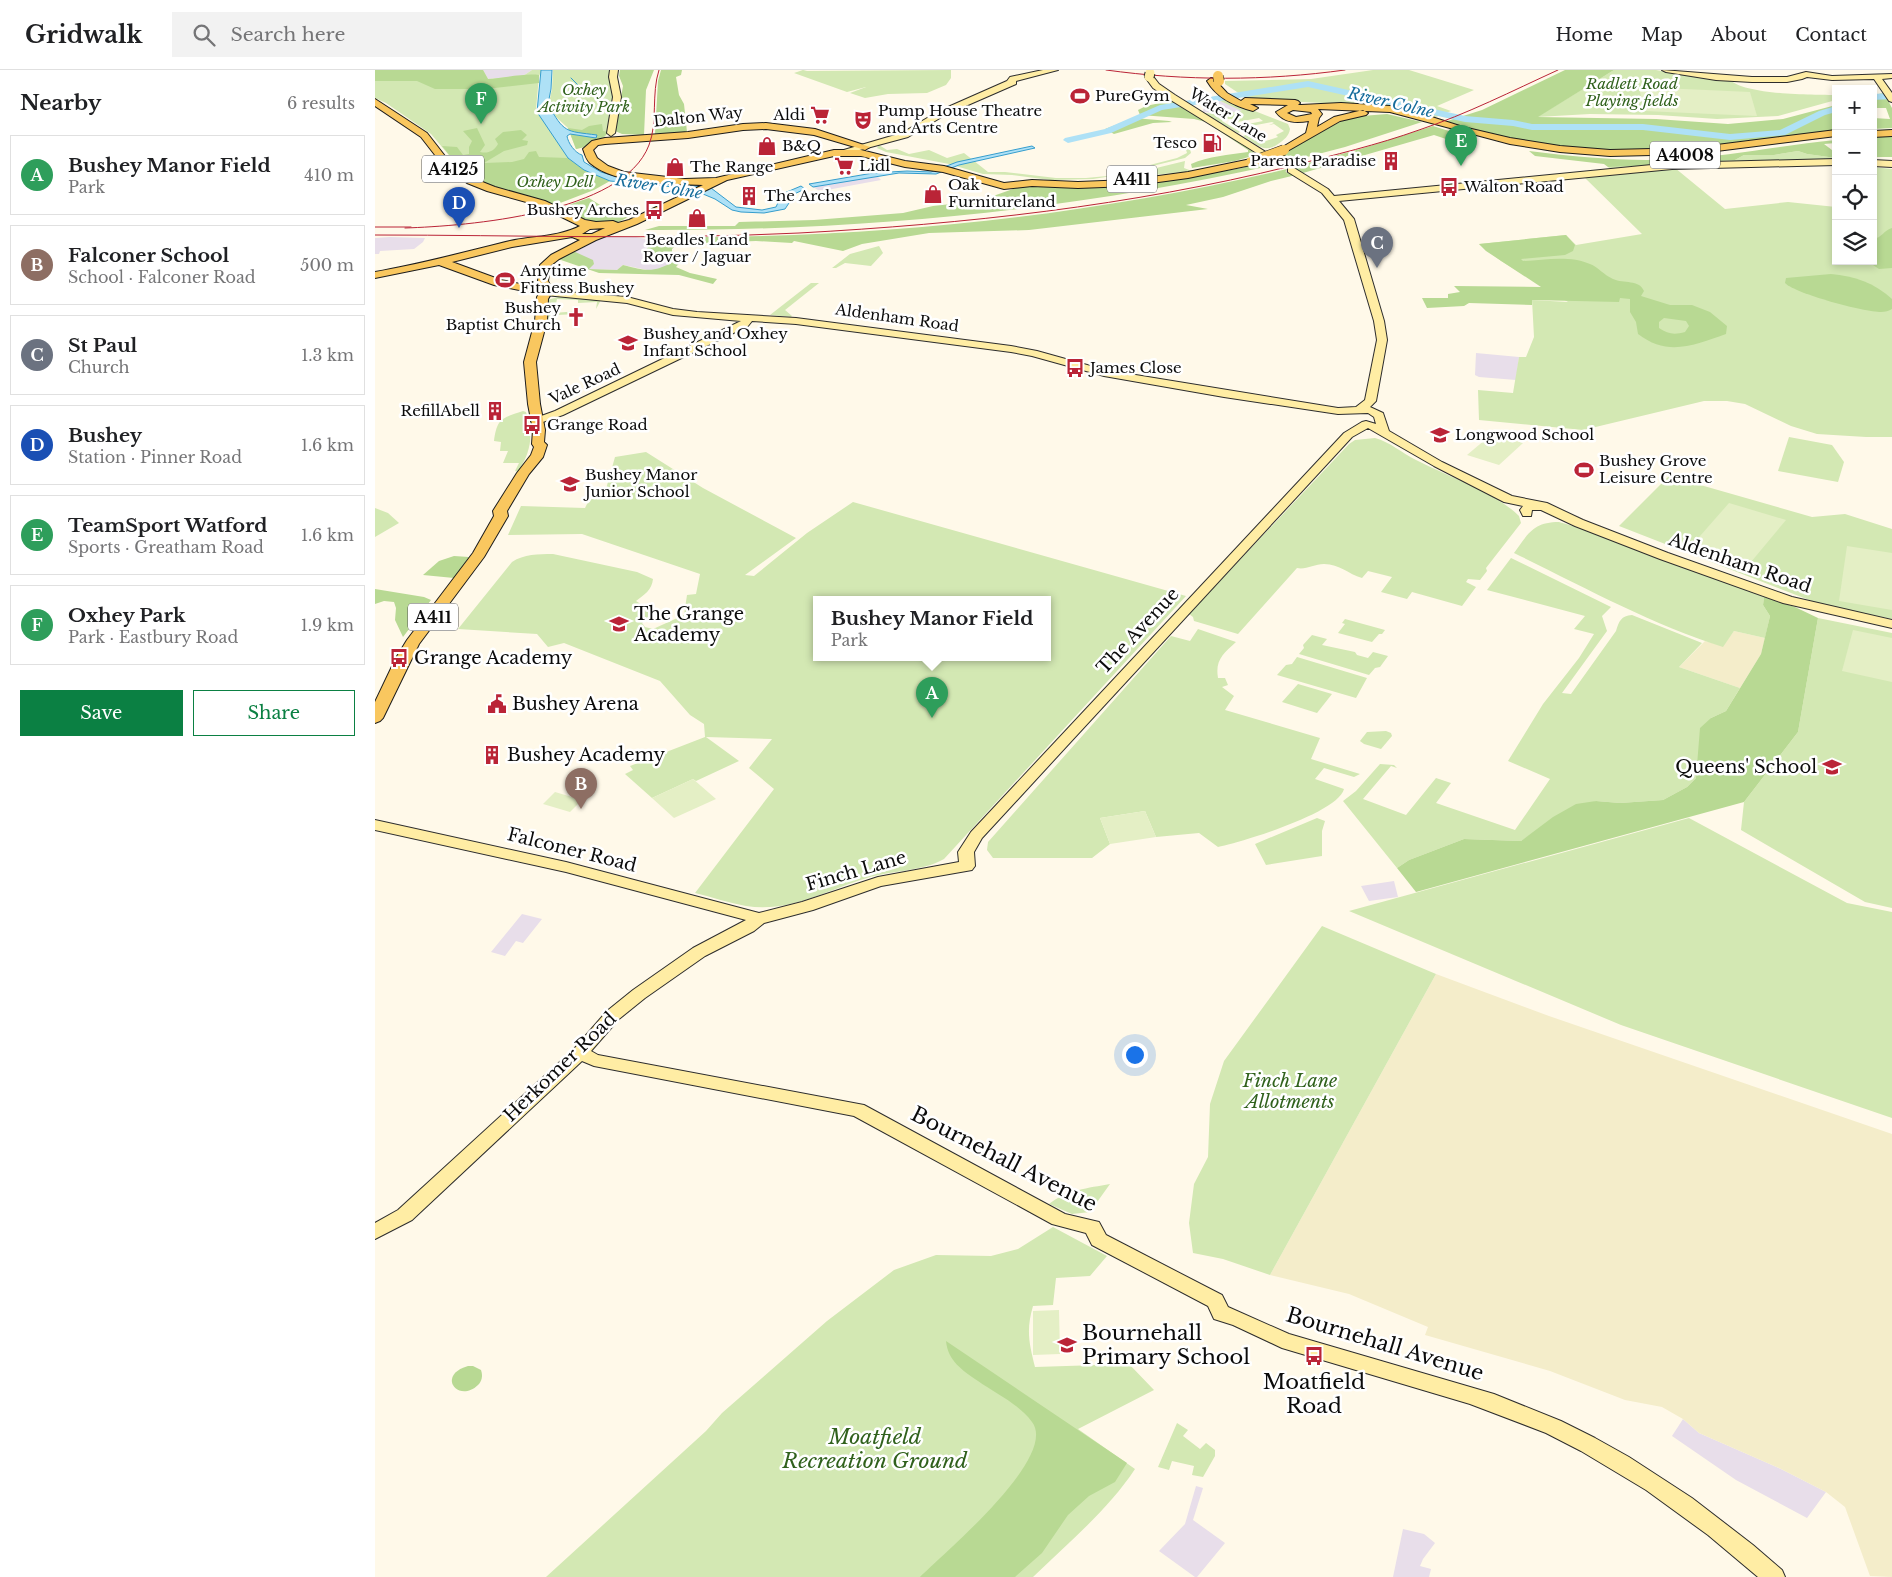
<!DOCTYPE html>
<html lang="en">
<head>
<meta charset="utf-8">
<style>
	body { margin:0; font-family:"Libre Baskerville",serif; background:#f2f2f2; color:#202124 }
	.controls { position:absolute; right:15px; top:15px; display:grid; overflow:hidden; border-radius:0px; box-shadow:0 2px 8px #0003 }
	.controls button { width:45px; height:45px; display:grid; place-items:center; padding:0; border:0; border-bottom:1px solid #e0e0e0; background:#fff; color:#202124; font:25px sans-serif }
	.you { position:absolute; left:759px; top:984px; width:18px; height:18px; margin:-12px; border:4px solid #fff; border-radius:50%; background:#1a73e8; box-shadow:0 0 0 8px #1a73e833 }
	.badge { display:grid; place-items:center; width:32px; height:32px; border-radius:50%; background:#0b8043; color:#fff; font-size:16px; font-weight:700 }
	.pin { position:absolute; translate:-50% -41px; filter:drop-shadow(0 1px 2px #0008) }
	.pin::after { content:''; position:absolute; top:26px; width:18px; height:15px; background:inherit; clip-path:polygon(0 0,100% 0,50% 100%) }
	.popup { position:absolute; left:438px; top:526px; width:238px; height:65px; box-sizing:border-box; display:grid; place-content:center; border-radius:0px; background:#fff; filter:drop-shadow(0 1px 4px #0005); font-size:16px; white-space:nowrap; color:#757577 }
	.popup b { font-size:19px; color:#202124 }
	.popup::after { content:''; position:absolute; left:50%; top:100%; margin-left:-10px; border:10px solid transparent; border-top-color:#fff }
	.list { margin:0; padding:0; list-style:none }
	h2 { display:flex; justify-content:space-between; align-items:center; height:65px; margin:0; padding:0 20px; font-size:21px }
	h2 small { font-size:16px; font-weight:400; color:#757577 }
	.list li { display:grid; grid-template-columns:32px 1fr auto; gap:15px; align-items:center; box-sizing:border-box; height:80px; margin:0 10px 10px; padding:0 10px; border:1px solid #e0e0e0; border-radius:0px }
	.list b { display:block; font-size:19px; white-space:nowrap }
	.list p { margin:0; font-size:16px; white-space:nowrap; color:#757577 }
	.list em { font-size:16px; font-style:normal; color:#757577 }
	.actions { display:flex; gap:10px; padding:15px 20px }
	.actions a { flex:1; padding:11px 0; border:1px solid #0b8043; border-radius:0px; text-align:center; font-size:18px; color:#0b8043 }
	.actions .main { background:#0b8043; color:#fff }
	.icon { flex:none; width:28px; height:28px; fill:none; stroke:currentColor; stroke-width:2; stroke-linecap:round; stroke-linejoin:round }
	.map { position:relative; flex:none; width:1517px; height:1507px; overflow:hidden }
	header { display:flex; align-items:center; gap:30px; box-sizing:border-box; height:70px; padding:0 25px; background:#fff; border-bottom:1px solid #e0e0e0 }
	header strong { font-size:24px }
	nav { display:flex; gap:28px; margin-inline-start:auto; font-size:18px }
	.search { width:350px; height:45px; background:#f2f2f2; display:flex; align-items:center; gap:12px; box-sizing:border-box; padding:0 18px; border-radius:0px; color:#757577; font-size:19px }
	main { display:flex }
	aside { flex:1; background:#fff }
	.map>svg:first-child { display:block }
	.industrial { fill:#e8deea }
	.farmland { fill:#f4edca }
	.green { fill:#d3e8b3; fill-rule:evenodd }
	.forest { fill:#b8d993; fill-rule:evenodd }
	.pitch { fill:#e4efc5 }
	.water { fill:#aee1f6; stroke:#359dcd }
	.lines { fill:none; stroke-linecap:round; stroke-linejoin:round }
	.stream { stroke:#359dcd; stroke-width:1 }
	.river { fill:#aee1f6; fill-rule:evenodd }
	.secondary-tunnel { stroke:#dad5c8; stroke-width:9; stroke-dasharray:9 4.5; stroke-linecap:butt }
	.secondary-casing { stroke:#2d2d2d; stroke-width:2 }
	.primary-casing { stroke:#1c1c1c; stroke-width:2 }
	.secondary { fill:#ffeda4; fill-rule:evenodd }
	.primary { fill:#f9c75f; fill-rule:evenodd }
	.rail { stroke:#ba2437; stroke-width:1 }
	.secondary-bridge-casing { stroke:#2d2d2d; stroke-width:11; stroke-linecap:butt }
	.primary-bridge-casing { stroke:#1c1c1c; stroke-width:11; stroke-linecap:butt }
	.secondary-bridge { stroke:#ffeda4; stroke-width:9 }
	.primary-bridge { stroke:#f9c75f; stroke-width:10 }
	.labels { text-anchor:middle; stroke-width:5; stroke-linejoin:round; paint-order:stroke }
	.far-park-label { font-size:15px; font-style:italic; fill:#30611c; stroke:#fff }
	.far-poi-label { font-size:15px; fill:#0b0b0b; stroke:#fff; text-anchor:start }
	.far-street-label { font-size:15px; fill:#0b0b0b; stroke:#fff }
	.far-water-label { font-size:16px; font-style:italic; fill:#156c9b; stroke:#fff }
	.shield { fill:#fff; stroke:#545454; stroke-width:1 }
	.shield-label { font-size:16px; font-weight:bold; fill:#0b0b0b }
	.street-label { font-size:18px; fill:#0b0b0b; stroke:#fff }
	.poi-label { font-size:18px; fill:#0b0b0b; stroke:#fff; text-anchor:start }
	.park-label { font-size:18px; font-style:italic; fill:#30611c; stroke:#fff }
	.near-street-label { font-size:21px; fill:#0b0b0b; stroke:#fff }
	.near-poi-label { font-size:21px; fill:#0b0b0b; stroke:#fff; text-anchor:start }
	.near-park-label { font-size:21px; font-style:italic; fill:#30611c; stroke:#fff }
</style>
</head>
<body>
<header>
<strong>Gridwalk</strong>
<div class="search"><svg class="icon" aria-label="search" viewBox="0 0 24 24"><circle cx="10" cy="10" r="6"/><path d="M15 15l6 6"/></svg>Search here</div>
<nav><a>Home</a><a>Map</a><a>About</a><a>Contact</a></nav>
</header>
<main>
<aside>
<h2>Nearby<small>6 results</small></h2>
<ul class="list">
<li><span class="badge" style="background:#2e9e5b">A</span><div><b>Bushey Manor Field</b><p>Park</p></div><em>410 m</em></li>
<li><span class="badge" style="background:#8d6e63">B</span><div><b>Falconer School</b><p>School · Falconer Road</p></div><em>500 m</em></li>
<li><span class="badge" style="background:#6b7280">C</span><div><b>St Paul</b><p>Church</p></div><em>1.3 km</em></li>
<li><span class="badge" style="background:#1a4fb4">D</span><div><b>Bushey</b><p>Station · Pinner Road</p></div><em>1.6 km</em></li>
<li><span class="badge" style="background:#2e9e5b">E</span><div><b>TeamSport Watford</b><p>Sports · Greatham Road</p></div><em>1.6 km</em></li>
<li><span class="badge" style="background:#2e9e5b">F</span><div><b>Oxhey Park</b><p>Park · Eastbury Road</p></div><em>1.9 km</em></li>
</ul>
<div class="actions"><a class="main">Save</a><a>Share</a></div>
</aside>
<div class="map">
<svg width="1517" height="1507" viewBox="0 0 1517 1507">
	<rect width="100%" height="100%" fill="#fff9e9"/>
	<g class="industrial">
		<path d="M108,0H157L148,6L113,9Z"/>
		<path d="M843,30L868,41L847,44L828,42L829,34L833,33L832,31Z"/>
		<path d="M501,105L506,110L452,120H443L438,117Z"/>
		<path d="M225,166L261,167L285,172L273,177L269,183L301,191L283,200L277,201L248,195L242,200L213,199L198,181Z"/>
		<path d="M15,167L50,168L48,172L39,179L5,181L4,184H0V168Z"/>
		<path d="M1101,283L1144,287L1141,310L1104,307L1100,305Z"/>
		<path d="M1019,811L1023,827L994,831L986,816Z"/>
		<path d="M147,844L167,849L148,873L141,871L130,886L116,882Z"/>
		<path d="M1308,1349L1324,1363L1406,1399L1451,1422L1432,1448L1361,1410L1297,1366Z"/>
		<path d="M821,1416L828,1418L818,1450L850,1473L822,1507H820L784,1481L810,1454Z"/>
		<path d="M1028,1459L1049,1464L1060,1473L1048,1489L1045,1496L1056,1499L1054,1507H1018Z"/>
	</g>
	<g class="farmland">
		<path d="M1359,561L1390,568L1386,584L1365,618L1304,597L1330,571L1348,576Z"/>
		<path d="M1061,904L1174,946L1517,1064V1507L1495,1506L1470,1437L1451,1422L1406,1399L1324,1363L1308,1349L1287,1337L1250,1330L1175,1301L1050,1265L1053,1257L974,1224L895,1205Z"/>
	</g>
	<g class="green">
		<path d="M0,0H108L113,9L148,6L157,0H167L164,6L161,39L193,88L89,103L56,64L11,33L0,28Z"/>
		<path d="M178,0H237L240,21L233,63L229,68L201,79L193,58L181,47L174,33L177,19Z"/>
		<path d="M428,0L432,1L576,0V8L571,15L552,23L513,24L490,28L475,23L491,17L472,22L419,3Z"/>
		<path d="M998,0H1034L1099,20L1062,36L1076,41L1058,48L970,34L886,30L868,26L850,14V11L936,9Z"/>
		<path d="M1239,0H1281L1313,6L1354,9C1368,25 1439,25 1461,25V30L1403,46L1342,49L1283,45L1215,44L1162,47Z"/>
		<path d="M849,29L913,54L915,59C914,66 909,70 903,74C889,84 881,74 868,66L871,65L885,73L903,67L901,65L909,61L899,54L894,55L899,53L897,52L876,56L873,54L888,51L884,48L862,52L856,49H848L847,51L865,62L863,63L828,43L847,44L867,41L843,30Z"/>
		<path d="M808,69L814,75L816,83L810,88L737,106L718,109L675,110L637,105L608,104L574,94L511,82L502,78L504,75L512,80L522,79L534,84L554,80L572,88L589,83L613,102H630L681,108H711L732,106L802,88L812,83Z"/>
		<path d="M1423,81L1432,84L1461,88V90L1237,100L1233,97L1272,96L1309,91H1346L1360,90L1369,85H1399Z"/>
		<path d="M810,91L809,98L817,101L732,110Z"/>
		<path d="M1498,97L1517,99V367H1491L1442,364L1416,356L1370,334L1352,331H1329L1208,360L1104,350L1103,320L1138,323L1144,287H1151L1159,267L1157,230L1193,232L1126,191L1104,174L1191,165L1201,175L1267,164L1209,107L1300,98L1350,139L1413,132L1461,137V191H1498V112H1500L1498,110Z"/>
		<path d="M504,176L508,183L496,196L470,193L461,198H457L475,184Z"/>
		<path d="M436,213H444L410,240L417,246L416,247L395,245Z"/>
		<path d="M187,226L226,230L221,239L222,232L203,233V230L182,229L179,243L203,241L202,244L182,245L181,251L172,252V230Z"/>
		<path d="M148,341L151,342C159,364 156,382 143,402L140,401L144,393H128L133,381H125L126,372L119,371C122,348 127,348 148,341Z"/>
		<path d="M1414,367L1457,375L1469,392L1463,412L1403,401Z"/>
		<path d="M1000,368C1015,372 1027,383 1041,390C1070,405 1123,424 1144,446L1146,453L1111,498L1112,501L1105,510L1093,509L1091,512L1101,517L1087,536L1037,522L1032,529L1006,522L1017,507L993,501L987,508C973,504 965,494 949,494C939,494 931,500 922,498L863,564L819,551L818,547L814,544L974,374L980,370Z"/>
		<path d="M271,382L328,418L421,468L370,505L379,506L432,463L478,432L811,526L569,789C546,802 517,800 492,808C452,820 415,843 371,836C354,833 337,827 320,823L399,719L374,698L397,669L331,667L364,691L321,711L318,709L277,728L250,704L258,700L255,696L330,667L329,654L315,645L285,611L189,573L173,577L162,564L83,559L137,492C149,484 163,484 178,484L262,502L278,509C277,520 269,525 261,531L275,540L274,547L267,553L270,557L278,559L309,545L312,525L321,524L325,504L207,464L133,465L146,436L210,438L214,430L229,426L240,387ZM442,529H672V587H442Z"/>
		<path d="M1294,406L1437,447L1470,444L1517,459V549L1447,535L1244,456Z"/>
		<path d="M0,438L13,443L24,453L0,467Z"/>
		<path d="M1184,452L1209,459L1389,527L1388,535L1395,546L1390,568L1359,561L1348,577C1276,554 1207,516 1139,483C1153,464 1158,452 1184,452Z"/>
		<path d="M1136,488L1236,537L1227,546L1232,561L1187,623L1196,624L1241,561C1244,551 1246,546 1257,545L1327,573L1304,597L1365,618L1351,641L1336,648L1321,708L1312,717L1288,730L1245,733L1221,731L1160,762L1146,771L1089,769L1034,790L1022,798L968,731L981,721L1005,694L1019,695L1022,698L1016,696L988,729L1031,745L1061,708L1076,713L1061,733L1140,760L1175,709L1133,691L1168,634L1204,588L1219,564L1199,559L1210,546L1112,520Z"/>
		<path d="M1443,548L1517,563V838L1490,832L1366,760L1369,732L1423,662Z"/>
		<path d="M970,549L1010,560L1007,564H1004L997,572L963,563L970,554L967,553Z"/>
		<path d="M823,559L861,572C848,584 840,590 843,608H850L853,615L847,617L859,626L850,640L945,668L936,689L985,704L979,707L949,698L940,709L969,719C963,743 867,772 843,777L824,763L781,767L770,741L725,748L735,774L717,788H618L612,780L613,772L796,566L815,571Z"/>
		<path d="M937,565L952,569L947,575L980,582L982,585L993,588L998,582L1013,586L1005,597L1000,598L994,605L924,584L929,578L928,575Z"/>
		<path d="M922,587L992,608L981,628L902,605L911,595L917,594Z"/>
		<path d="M923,614L957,624L942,643L907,632Z"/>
		<path d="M1011,661L1016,663L1017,666L1006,679L989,674L985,671L992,662Z"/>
		<path d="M942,748L950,751L947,761V786L891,795L880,774Z"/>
		<path d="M1314,748L1472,833L1517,842V1048L1246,955L974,841Z"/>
		<path d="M947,856L1061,904L895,1205L848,1189L818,1183L814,1153L819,1114L833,1087L835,1034L849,991Z"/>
		<path d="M735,1114L715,1142L697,1144L674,1134C692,1120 713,1118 735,1114Z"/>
		<path d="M678,1157L732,1186L715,1206L681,1208L678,1235L658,1236C651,1260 654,1273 660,1297L754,1294L779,1320L703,1359L760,1399C733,1440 693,1473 658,1507H171L331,1361L347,1343L452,1251L519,1200L561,1185L616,1186L643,1179Z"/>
		<path d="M802,1353L813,1360L808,1366L825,1379L831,1373L840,1380V1386L828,1407L817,1405L819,1396L797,1391L794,1400L783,1397Z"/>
	</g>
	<g class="forest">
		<path d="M0,0H108L113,9C128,8 151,3 164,5V13L111,19H60L42,11H0Z"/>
		<path d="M245,0H279L271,20L269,65L247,64L240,61L248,16L244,6Z"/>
		<path d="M286,0H307L306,5L301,7L304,25L309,34L312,62L326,60L322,61L280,64L283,11Z"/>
		<path d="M1190,0H1239L1163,47L1281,49L1353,54L1408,49L1461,35V61L1304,80L1253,82L1165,74L1132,69L1069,52L1107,40Z"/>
		<path d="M1509,23L1517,38V58L1498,59V48L1515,49L1511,38H1498V25Z"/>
		<path d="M799,30L884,84L860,91L817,98L816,94C834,86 853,85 873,82V80L831,52L819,49L765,45L763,40L771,36Z"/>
		<path d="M1012,44L1047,52L970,77L909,93L900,87L974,47Z"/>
		<path d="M759,48L794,51L797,52L778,53L739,64L730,59Z"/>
		<path d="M227,54L228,61L233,62C229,69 210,78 201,79L193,58L207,60L214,56Z"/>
		<path d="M1058,56L1090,66L1071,69L1059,65L928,103L918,97L985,79Z"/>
		<path d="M102,58L110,75L105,82C113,84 119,81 123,74L120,69L128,62L146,60L152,65L147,70L153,71L152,75L129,81L109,93L137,92L149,89L154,82L161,81L164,87L193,88L209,100L235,111L219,120L180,135L122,118L89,103L67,76L82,77L88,85L94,84V77L97,71L88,61Z"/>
		<path d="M1517,66V87H1498V67Z"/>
		<path d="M1461,70V73L1449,74L1461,83V88L1432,84L1423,81L1399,85H1369L1360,90L1346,91H1309L1272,96L1233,97L1229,94L1160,86L1154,81C1203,87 1252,92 1302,89C1355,86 1408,75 1461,70Z"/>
		<path d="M894,90L904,94C695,141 484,161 270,160L284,156H360L364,152L439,150L528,143L558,136L604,131L644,117L661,116L715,118L793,111L867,98Z"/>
		<path d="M912,99L921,105L896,111L848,127L811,135L833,139L654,160L554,163L487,174L468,181L419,171L417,173L381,171L302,174L297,179V184L308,189L301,197L315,203L342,209L338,214L304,205L224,203L183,189L198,181L218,190L219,194L214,199L242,200L248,195C272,201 278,203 300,191L269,183L273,177L285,172L281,167C492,169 706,148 912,99Z"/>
		<path d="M214,128L233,140L254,146C232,163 205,147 184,138Z"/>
		<path d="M1517,158V198L1504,199L1492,191H1498V169C1507,168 1509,160 1517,158Z"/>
		<path d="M1191,165L1200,175L1198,181L1190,185L1146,189L1148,191C1169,190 1195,185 1215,194C1223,197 1229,205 1238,209C1249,214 1264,209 1269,221L1266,226L1295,235H1317L1335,242L1352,256L1351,264C1319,275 1293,287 1263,264L1261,252L1255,242V229L1245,228L1244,232L1157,230V235L1094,233L1089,236L1052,238L1047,228H1073V224L1085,222L1079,216L1166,217L1111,181L1104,174ZM1289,248L1311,251L1314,256L1310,262C1299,265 1293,264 1284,258V252Z"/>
		<path d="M1456,204C1479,206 1500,213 1517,229V239C1514,241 1510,242 1506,242C1489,242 1421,224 1410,213L1411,208Z"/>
		<path d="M79,486L94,487L79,508L48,505L64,491Z"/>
		<path d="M0,519L49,527L56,530L28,567L20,550L21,538L19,532L9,531L0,534Z"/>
		<path d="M1389,527L1420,537L1443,548L1423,662L1369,732L1041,822L1022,798L1034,790L1089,769L1146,771L1178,747L1201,734L1221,731L1245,733L1288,730L1312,717L1321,708L1325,658L1336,648L1351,641L1386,584L1395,546L1388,535Z"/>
		<path d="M571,1271L752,1393L740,1412L714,1426L693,1445L667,1483L640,1507H545C569,1483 684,1387 657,1352C644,1334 620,1323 603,1311C587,1300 573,1291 571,1271Z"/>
		<path d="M93,1296H98L106,1300C108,1306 107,1311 103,1315C83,1334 61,1305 93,1296Z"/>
	</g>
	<g class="pitch">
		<path d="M1264,17L1375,22L1382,46L1269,41Z"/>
		<path d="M1117,364L1148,373L1124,395L1092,385Z"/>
		<path d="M1354,433L1411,450L1376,492L1318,474Z"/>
		<path d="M1472,476L1517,483V540L1464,531Z"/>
		<path d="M1478,560L1517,568V612L1467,601Z"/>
		<path d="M318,709L341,729L299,748L277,728Z"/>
		<path d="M180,722L207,730L195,742L168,734Z"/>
		<path d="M770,741L781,767L735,774L725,748Z"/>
		<path d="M684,1240L685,1284L658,1285V1241Z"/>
	</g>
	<g class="water">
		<path d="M166,0H177L176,19L173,34C189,63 190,61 222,65L221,68L195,64L192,66C193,73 200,83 207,85L209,92L226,102L243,107L336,118L361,137L387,140L401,137L407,124L426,116L430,119L415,126L414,133L410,139L389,143L366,142L357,140L340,129L328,124L299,117L235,111L209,100L193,88L162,42Z"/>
		<path d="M657,76L660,78L584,95L561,104L524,103L438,117L434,114L498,103L532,101L556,102L582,92Z"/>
	</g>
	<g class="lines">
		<path class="stream" d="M196,8L203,15"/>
		<g class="river">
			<path d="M933,11L1090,46L1138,50L1157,54H1268L1355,64L1405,60L1444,41L1461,36V42L1450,45L1410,65L1355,70L1268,60H1157L1138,56L1090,52L933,17L787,40L736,63L693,73L688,70L690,68L730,59L785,35Z"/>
			<path d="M1517,23V29L1498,30V24Z"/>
		</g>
		<path class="secondary-tunnel" d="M901,91L916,100"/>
		<g class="secondary-casing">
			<g id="secondary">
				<path d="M235,0H243L242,7L246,27L240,63L236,66L232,63L238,27L234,7Z"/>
				<path d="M668,0H683L641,11V14L570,45L533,67L466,85L462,82L527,63L564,41L632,11L635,7Z"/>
				<path d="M1287,0L1377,7H1412L1431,2L1457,6L1517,4V8L1507,9L1517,23V32L1514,31L1499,9L1457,10L1432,7L1427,9L1412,12H1377L1341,10L1291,2Z"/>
				<path d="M771,5H777L784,14L800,25L905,91L901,94L898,93L794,29L778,18L770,7Z"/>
				<path d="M1461,89V95L1297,99L964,131L979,149L1009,251L1012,270L1001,331L995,337L1008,343L1014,361L1067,392L1137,426L1172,433L1208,450L1293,483L1417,527L1517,550V558L1408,533L1285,489L1200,456L1166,440H1157L1156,446H1148L1145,440L1148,436L1129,432L1059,396L993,358L977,367L607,768L599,782L600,796L597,800L506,816L438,840L389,853L379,861L330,886L270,928L244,949L216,981L223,985L489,1035L690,1144L724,1152L731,1165L847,1225L853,1237L914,1264L1119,1324L1186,1351L1220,1368L1254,1387L1317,1428L1378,1475L1407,1500L1410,1507H1383L1333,1465L1271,1420L1206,1381L1171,1363L1095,1334L907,1278L858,1255L839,1249L833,1236L717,1175L711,1163L677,1154L479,1046L219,996L207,991L37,1150L0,1169V1153L23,1140L199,979L232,941L258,920L318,878L371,850L191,802L0,760V750L191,792L384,843L427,832L503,807L584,792L583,782L596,762L969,363L987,352L991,351L1001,354L999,347L993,343L963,344L849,327L729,306L657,286L636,282L421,254L377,251L373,256L188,345L162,354L156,351L158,349L180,341L366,251L298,245L252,233L170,225L165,222L166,220L252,227L298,239L322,242L421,248L636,276L662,281L730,300L963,338L981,337L990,330L1002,270L999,251L969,150L947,123L913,102V98H919L953,119L959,126L1297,93Z"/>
				<path d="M1498,90L1517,91V97L1498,96Z"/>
			</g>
		</g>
		<g class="primary-casing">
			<g id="primary">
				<path d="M836,8L839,9L852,23L866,31L870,28L920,30L923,31L925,33L923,35H926L966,33L1015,36L1038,41L1088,57L1135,68L1185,76L1235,80L1318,78L1461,60V66L1318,84L1235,86L1185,82L1135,74L1015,42L943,39L947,44L944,48L942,57L959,47L988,40L993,43L991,45L965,51L909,83L904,80L906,78L931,63L934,51C921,53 909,53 901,42L913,35L875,34L883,38L878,41C859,36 842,28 832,11ZM918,40L936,42L937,44L921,47L912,43Z"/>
				<path d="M0,29L52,63L73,90L100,109L120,117L170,131L210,150L221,152L238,151L243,153L254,150L328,115C296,114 240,115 215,93C211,89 210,84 208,79L217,71L230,68L313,62L368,54L391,53L440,59L495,77L490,80L439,65L391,59L368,60L313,68L230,74L223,75L218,80L222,88L233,96L249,102L310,109L341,108L459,80H486L530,91L569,96L629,113L657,110L703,112L754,110L813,102L876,89L881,92L876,95L813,108L754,116L703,118L657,116L629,119L568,102L530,97L486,86H459L352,110L262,154L221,170L184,189L175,196L173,211C176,215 177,224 173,229L172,251L161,292L165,334L170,360L169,372L172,375L168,387L154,404L132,441L133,446L109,487L44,574L8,648L5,651L0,653V632L21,588L32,570L98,483L119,446L118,441L142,403L156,385L159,377L157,374L158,360L153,334L149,292L160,251L162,227L164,224L119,215L64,195L0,208V202C46,194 90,182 135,171C158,166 184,167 205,156L162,135L112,121L92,113L67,94L46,67L0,36ZM230,158L217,164H207L215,159ZM197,167L205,170L176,185L165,195L163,211L165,218L126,210L77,192L137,177Z"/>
				<path d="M1517,60V66L1498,67V61Z"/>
			</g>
		</g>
		<use href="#secondary" class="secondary"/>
		<use href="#primary" class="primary"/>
		<g class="rail">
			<path d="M731,0C811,11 890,11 970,0"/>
			<path d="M0,157H36"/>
			<path d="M30,158C92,156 248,144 274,75C283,52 276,24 284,0"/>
			<path d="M0,165C141,165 283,170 424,163C590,154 755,136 916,96C959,85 1002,75 1044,60C1092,44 1137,21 1183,0"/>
		</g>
		<g class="secondary-bridge-casing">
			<path id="secondary-bridge" d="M774,7L775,3"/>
		</g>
		<g class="primary-bridge-casing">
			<g id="primary-bridge">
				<path d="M843,6L844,11"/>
				<path d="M876,92L909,80"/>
			</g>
		</g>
		<use href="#secondary-bridge" class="secondary-bridge"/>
		<use href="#primary-bridge" class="primary-bridge"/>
	</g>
	<defs>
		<g id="stadium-bare" transform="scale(1.5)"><path d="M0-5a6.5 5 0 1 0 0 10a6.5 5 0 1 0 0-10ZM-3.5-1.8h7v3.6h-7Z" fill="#ba2437" stroke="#fff" stroke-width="2.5" paint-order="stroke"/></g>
		<g id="supermarket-bare" transform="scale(1.5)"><path d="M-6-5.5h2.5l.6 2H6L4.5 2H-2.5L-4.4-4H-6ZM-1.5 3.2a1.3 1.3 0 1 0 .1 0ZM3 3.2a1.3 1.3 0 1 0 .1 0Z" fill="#ba2437" stroke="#fff" stroke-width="2.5" paint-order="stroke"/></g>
		<g id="theatre-bare" transform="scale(1.5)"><path d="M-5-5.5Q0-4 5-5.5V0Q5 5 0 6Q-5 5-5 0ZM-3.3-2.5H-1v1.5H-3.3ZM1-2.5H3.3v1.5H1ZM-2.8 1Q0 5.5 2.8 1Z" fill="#ba2437" stroke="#fff" stroke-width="2.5" paint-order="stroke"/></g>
		<g id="fuel-bare" transform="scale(1.5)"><path d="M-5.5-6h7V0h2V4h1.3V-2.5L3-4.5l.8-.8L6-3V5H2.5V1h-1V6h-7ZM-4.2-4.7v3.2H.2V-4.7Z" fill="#ba2437" stroke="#fff" stroke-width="2.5" paint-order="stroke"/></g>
		<g id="shop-bare" transform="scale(1.5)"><path d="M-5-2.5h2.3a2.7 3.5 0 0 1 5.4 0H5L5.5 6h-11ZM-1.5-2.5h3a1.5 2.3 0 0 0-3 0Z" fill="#ba2437" stroke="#fff" stroke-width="2.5" paint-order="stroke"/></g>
		<g id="building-bare" transform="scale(1.5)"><path d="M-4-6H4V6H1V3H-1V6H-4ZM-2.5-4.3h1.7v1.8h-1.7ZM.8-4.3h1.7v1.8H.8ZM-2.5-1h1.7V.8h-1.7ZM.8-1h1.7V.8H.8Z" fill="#ba2437" stroke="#fff" stroke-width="2.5" paint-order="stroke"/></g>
		<g id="bus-bare" transform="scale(1.5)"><path d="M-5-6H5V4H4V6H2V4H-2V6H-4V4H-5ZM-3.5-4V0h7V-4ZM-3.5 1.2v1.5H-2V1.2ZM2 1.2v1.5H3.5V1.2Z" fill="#ba2437" stroke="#fff" stroke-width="2.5" paint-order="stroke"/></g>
		<g id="church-bare" transform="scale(1.5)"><path d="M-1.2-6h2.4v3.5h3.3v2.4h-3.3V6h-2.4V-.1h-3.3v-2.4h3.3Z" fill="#ba2437" stroke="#fff" stroke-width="2.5" paint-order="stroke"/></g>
		<g id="school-bare" transform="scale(1.5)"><path d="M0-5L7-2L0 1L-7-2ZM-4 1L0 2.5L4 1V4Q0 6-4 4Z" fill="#ba2437" stroke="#fff" stroke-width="2.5" paint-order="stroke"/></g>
		<g id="civic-bare" transform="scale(1.5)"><path d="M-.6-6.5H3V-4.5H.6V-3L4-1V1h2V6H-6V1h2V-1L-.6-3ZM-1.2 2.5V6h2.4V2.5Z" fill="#ba2437" stroke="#fff" stroke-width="2.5" paint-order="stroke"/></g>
	</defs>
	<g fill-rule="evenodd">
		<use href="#stadium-bare" x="705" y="26"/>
		<use href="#supermarket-bare" x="445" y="45"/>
		<use href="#theatre-bare" x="488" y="50"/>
		<use href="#fuel-bare" x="837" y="73"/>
		<use href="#shop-bare" x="392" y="76"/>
		<use href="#building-bare" x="1016" y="91"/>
		<use href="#supermarket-bare" x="469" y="96"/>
		<use href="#shop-bare" x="300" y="97"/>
		<use href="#bus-bare" x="1074" y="117"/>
		<use href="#shop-bare" x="558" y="124"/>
		<use href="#building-bare" x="374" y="126"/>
		<use href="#bus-bare" x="279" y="140"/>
		<use href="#shop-bare" x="322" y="148"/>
		<use href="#stadium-bare" x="130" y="210"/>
		<use href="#church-bare" x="201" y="247"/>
		<use href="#school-bare" x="253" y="273"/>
		<use href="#bus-bare" x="700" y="298"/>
		<use href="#building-bare" x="120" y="341"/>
		<use href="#bus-bare" x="157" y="355"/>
		<use href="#school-bare" x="1065" y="365"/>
		<use href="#stadium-bare" x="1209" y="400"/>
		<use href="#school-bare" x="195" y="414"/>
		<use href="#school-bare" x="244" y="554"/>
		<use href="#bus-bare" x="24" y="588"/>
		<use href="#civic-bare" x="122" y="634"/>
		<use href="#building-bare" x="117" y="685"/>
		<use href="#school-bare" x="1457" y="697"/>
		<use href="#school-bare" x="692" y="1275"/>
		<use href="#bus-bare" x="939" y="1286"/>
	</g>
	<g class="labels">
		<g class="far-park-label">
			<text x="1257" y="19">Radlett Road<tspan x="1257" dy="17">Playing fields</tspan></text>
			<text x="209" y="25">Oxhey<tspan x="209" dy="17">Activity Park</tspan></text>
			<text x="180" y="117">Oxhey Dell</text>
		</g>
		<g class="far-poi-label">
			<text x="720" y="31">PureGym</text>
			<text x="503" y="46">Pump House Theatre<tspan x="503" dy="17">and Arts Centre</tspan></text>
			<text x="430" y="50" text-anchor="end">Aldi</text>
			<text x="822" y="78" text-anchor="end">Tesco</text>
			<text x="407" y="81">B&amp;Q</text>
			<text x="1001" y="96" text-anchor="end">Parents Paradise</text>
			<text x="484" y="101">Lidl</text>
			<text x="315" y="102">The Range</text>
			<text x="573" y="120">Oak<tspan x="573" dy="17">Furnitureland</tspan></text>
			<text x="1089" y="122">Walton Road</text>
			<text x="389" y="131">The Arches</text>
			<text x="264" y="145" text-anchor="end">Bushey Arches</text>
			<text x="322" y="175" text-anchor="middle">Beadles Land<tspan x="322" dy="17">Rover / Jaguar</tspan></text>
			<text x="145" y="206">Anytime<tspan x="145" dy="17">Fitness Bushey</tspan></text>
			<text x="186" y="243" text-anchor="end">Bushey<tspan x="186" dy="17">Baptist Church</tspan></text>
			<text x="268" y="269">Bushey and Oxhey<tspan x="268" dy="17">Infant School</tspan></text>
			<text x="715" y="303">James Close</text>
			<text x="105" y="346" text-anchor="end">RefillAbell</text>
			<text x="172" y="360">Grange Road</text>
			<text x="1080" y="370">Longwood School</text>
			<text x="1224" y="396">Bushey Grove<tspan x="1224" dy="17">Leisure Centre</tspan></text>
			<text x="210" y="410">Bushey Manor<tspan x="210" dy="17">Junior School</tspan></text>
		</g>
		<g class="far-street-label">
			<text transform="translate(853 45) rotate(32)" y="5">Water Lane</text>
			<text transform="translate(323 47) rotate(-6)" y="5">Dalton Way</text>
			<text transform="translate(522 248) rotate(8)" y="5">Aldenham Road</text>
			<text transform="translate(210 314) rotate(-25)" y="5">Vale Road</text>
		</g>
		<g class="far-water-label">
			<text transform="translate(1016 32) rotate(13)" y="6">River Colne</text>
			<text transform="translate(284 116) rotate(9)" y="6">River Colne</text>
		</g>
		<g class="shield">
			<rect x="1275" y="71.5" width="70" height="27" rx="4"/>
			<rect x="47" y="85.5" width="62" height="27" rx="4"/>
			<rect x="732" y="95.5" width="50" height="27" rx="4"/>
			<rect x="33" y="533.5" width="50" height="27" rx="4"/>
		</g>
		<g class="shield-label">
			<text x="1310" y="91">A4008</text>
			<text x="78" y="105">A4125</text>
			<text x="757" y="115">A411</text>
			<text x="58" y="553">A411</text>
		</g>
		<g class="street-label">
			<text transform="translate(1365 493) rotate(19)" y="6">Aldenham Road</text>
			<text transform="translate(763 561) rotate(-47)" y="6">The Avenue</text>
			<text transform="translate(197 780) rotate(14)" y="6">Falconer Road</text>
			<text transform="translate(481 801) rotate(-16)" y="6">Finch Lane</text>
			<text transform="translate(185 997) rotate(-44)" y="6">Herkomer Road</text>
		</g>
		<g class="poi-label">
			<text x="259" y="550">The Grange<tspan x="259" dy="21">Academy</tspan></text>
			<text x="39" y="594">Grange Academy</text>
			<text x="137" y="640">Bushey Arena</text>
			<text x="132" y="691">Bushey Academy</text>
			<text x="1442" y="703" text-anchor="end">Queens' School</text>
		</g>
		<g class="park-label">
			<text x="915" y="1017">Finch Lane<tspan x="915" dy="21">Allotments</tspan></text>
		</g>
		<g class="near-street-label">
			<text transform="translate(629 1089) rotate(27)" y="7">Bournehall Avenue</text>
			<text transform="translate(1010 1274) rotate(17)" y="7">Bournehall Avenue</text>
		</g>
		<g class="near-poi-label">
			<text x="707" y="1270">Bournehall<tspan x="707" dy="24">Primary School</tspan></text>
			<text x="939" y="1319" text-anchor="middle">Moatfield<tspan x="939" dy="24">Road</tspan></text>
		</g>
		<g class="near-park-label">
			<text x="500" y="1374">Moatfield<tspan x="500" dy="24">Recreation Ground</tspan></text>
		</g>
	</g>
</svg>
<div class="controls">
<button>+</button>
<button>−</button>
<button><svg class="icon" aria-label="locate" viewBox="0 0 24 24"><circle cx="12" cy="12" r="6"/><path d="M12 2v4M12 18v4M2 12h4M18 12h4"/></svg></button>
<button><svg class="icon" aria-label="layers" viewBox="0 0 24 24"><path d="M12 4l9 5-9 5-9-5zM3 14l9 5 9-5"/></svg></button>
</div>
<div class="you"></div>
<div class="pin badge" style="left:557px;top:648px;background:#2e9e5b">A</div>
<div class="popup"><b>Bushey Manor Field</b>Park</div>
<div class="pin badge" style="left:206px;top:739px;background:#8d6e63">B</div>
<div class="pin badge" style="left:1002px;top:198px;background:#6b7280">C</div>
<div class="pin badge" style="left:84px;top:158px;background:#1a4fb4">D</div>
<div class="pin badge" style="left:1086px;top:96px;background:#2e9e5b">E</div>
<div class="pin badge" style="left:106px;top:54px;background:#2e9e5b">F</div>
</div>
</main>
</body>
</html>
